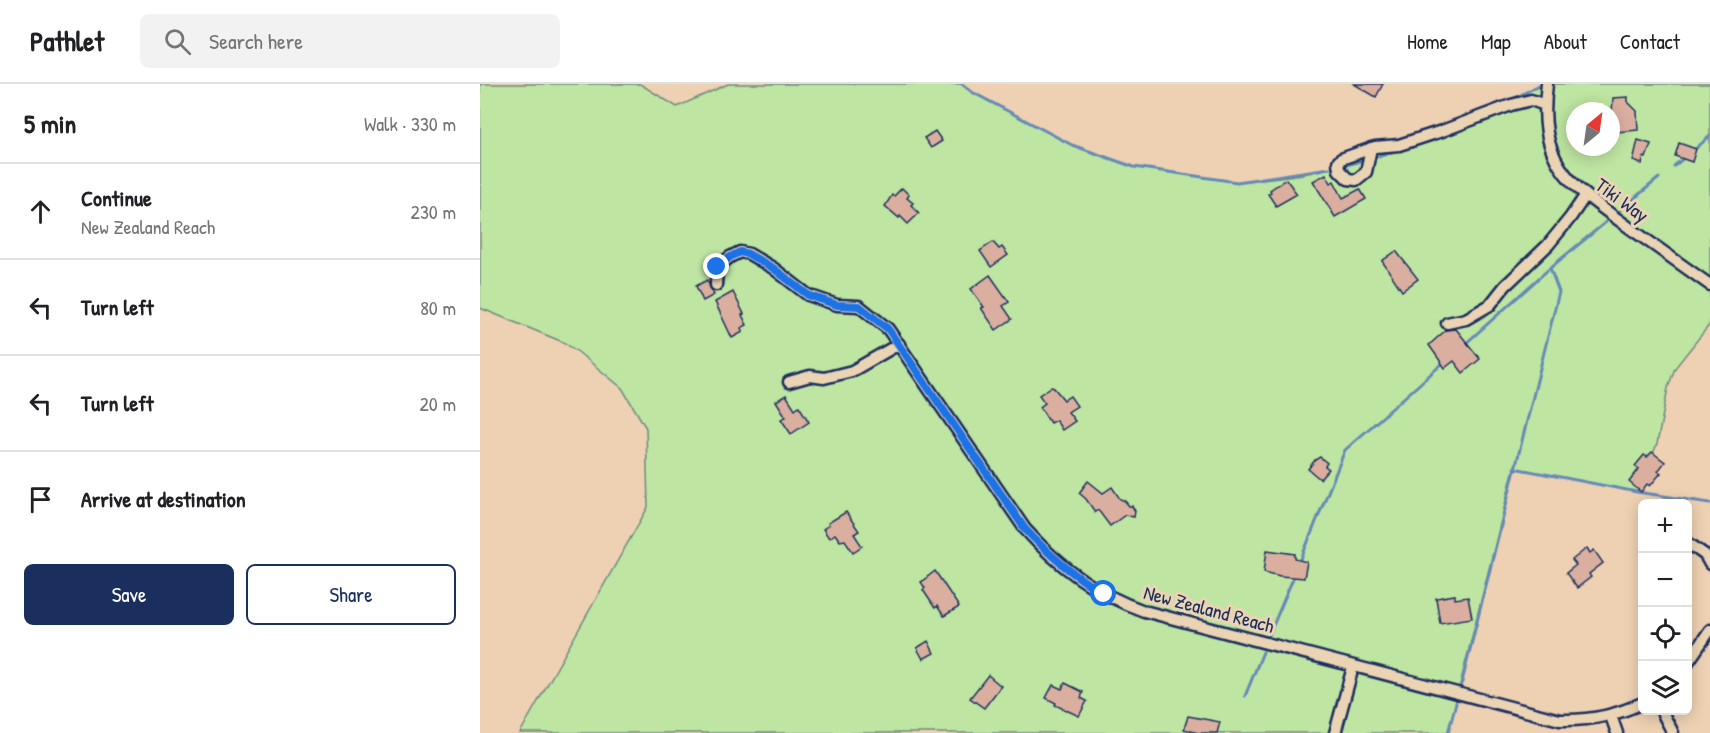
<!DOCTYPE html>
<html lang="en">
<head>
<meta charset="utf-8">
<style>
	body { margin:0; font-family:"Patrick Hand",sans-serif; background:#f2f2f2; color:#202124 }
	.controls { position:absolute; right:18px; bottom:18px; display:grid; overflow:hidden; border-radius:9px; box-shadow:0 3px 15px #0003 }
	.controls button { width:54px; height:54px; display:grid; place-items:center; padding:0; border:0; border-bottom:2px solid #e0e0e0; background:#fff; color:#202124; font:30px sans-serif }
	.compass { position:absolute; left:1086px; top:18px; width:54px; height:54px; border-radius:50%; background:#fff; box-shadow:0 3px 15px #0003; rotate:29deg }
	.stop { position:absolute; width:18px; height:18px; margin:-14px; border:4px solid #1a73e8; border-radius:50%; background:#fff }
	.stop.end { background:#1a73e8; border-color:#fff; box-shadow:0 2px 6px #0008 }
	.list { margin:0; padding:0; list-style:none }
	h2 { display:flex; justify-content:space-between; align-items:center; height:78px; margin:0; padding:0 24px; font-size:26px }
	h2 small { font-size:20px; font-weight:400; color:#757577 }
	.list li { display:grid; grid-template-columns:39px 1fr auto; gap:18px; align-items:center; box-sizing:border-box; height:96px; padding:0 24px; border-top:2px solid #e0e0e0 }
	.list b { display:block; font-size:22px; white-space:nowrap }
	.list p { margin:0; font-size:20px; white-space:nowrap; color:#757577 }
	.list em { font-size:20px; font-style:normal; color:#757577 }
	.actions { display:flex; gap:12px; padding:18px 24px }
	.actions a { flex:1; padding:14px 0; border:2px solid #1b2f5e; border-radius:9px; text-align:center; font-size:21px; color:#1b2f5e }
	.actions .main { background:#1b2f5e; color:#fff }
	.icon { flex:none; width:33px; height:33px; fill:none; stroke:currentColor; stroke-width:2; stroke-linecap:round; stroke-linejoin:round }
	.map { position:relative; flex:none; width:1230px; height:649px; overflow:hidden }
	header { display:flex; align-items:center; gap:36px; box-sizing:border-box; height:84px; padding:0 30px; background:#fff; border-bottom:2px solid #e0e0e0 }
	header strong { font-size:28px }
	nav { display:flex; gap:33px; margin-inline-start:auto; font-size:21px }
	.search { width:420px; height:54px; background:#f2f2f2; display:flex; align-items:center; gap:15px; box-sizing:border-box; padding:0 21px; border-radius:9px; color:#757577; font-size:22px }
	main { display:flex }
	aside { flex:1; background:#fff }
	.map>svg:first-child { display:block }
	.green { fill:#bee5a1; stroke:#6c8a80; stroke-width:1.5; fill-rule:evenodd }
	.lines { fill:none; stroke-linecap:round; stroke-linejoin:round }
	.stream { stroke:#658ab7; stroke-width:3 }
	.building { fill:#daafa0; stroke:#1b2f5e; stroke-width:1.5 }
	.street-casing { stroke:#1b2f5e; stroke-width:15 }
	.street { stroke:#ebd4b4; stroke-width:10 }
	.route { stroke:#1a73e8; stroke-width:8 }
	.labels { text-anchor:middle; stroke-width:6; stroke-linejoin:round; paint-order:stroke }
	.street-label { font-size:20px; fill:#1b2f5e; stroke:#ebd4b4 }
</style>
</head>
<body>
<header>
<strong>Pathlet</strong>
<div class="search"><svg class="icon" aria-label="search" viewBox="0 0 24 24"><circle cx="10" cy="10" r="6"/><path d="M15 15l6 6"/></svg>Search here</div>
<nav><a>Home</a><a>Map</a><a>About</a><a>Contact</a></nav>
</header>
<main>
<aside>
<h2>5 min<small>Walk · 330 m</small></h2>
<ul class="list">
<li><svg class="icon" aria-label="ahead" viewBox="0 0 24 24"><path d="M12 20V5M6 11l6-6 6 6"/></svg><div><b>Continue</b><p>New Zealand Reach</p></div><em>230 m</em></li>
<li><svg class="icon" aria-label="left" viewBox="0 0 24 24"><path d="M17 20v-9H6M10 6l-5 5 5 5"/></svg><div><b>Turn left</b></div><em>80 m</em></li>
<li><svg class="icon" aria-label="left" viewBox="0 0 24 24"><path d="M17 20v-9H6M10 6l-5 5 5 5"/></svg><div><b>Turn left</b></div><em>20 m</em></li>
<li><svg class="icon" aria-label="arrive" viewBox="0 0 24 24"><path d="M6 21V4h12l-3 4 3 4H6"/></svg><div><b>Arrive at destination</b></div></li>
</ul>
<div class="actions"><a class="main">Save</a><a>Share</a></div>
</aside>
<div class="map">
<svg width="1230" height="649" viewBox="0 0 1230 649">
	<rect width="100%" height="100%" fill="#eed1b2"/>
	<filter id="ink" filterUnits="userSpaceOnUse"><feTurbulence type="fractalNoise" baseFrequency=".0167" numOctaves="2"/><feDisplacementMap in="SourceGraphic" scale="12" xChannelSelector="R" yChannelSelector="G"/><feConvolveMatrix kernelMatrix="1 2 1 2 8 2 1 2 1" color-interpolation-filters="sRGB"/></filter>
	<g filter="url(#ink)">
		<path class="green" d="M0,0H160L197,23L248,0H482L491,8L592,61L654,83L757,98L824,90L869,80L923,65L961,51L1061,0H1230V240L1195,284L1188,304L1177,360L1157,408L1034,384L968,649H40L168,423L166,344L142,304L98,268L83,258L0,224ZM1095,27H1131V63H1095Z"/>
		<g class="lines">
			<g class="stream">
				<path d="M482,0L492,8L592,61L654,83L757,98L849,84"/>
				<path d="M1030,17L1059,1"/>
				<path d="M1213,67L1230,52"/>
				<path d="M899,72L931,62"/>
				<path d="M867,81L880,77"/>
				<path d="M1194,82L1205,73"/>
				<path d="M1140,126L1179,94"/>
				<path d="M984,261L1070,184L1126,138"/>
				<path d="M1034,384L1157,408L1230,419"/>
				<path d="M819,480L865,366L963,279"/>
				<path d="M789,551L814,492"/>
				<path d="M981,602L1079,208L1070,184"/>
				<path d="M765,612L783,568"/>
				<path d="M968,649L976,619"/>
			</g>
		</g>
		<g class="building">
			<path d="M874,0H903L896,13Z"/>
			<path d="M1148,13V18L1157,27L1158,46L1136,48L1135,42L1131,43L1133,14Z"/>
			<path d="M455,47L462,57L451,64L444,54Z"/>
			<path d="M1158,56L1171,60L1166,74L1164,73L1162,80L1153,77Z"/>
			<path d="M1199,59L1216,65L1212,78L1195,72Z"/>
			<path d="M846,90L851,99L854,97L863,114L880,105L886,115L855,133L833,97Z"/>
			<path d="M806,95L817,110L796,122L788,110L791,108L790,106Z"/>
			<path d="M422,104L429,111L427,114L433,119L431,121L439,129L428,140L420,132L419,134L405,122L412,111L414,112Z"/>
			<path d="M513,158L519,165L522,163L528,171L511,183L500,167Z"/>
			<path d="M916,167L938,195L922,207L902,177Z"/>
			<path d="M510,191L529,218L523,222L532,235L516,246L501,224L504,223L491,205Z"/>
			<path d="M227,196L234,211L223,217L216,202Z"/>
			<path d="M253,208L264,230L262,231L267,241L261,244L263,248L252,254L235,218Z"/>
			<path d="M976,245L1000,275L983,289L974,277L965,284L949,261L966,246Z"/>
			<path d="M571,303L574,304L584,316L590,312L597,322L588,328L595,337L582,346L576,336L570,339L560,323L565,319L559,311Z"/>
			<path d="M306,311L315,325L319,322L329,338L311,350L301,335L306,333L296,317Z"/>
			<path d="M1172,368L1185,378L1178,387L1181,389L1170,402L1167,400L1161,408L1149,398L1159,385L1155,382L1164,371L1167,373Z"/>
			<path d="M840,373L847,379L845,382L849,385L840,395L828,385L835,376Z"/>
			<path d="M608,397L623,409L632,403L640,415L645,417L649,422H652L655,427L654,433L645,431L630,442L618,426L615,428L606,415L599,409Z"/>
			<path d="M366,428L379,447L374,450L382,462L373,468L365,456L360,457L355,450L349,454L343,445L349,441L348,439Z"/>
			<path d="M1107,464L1110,469L1114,466L1123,479L1109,490L1111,493L1097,504L1086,489L1096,481L1092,476Z"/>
			<path d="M787,466L815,470V475L827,478L824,494L800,492L784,488Z"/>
			<path d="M455,487L479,523L464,532L457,522L455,524L443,506L445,504L441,498Z"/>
			<path d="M975,511V515L988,513L992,534L960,539L956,514Z"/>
			<path d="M448,557L454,569L443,575L437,564Z"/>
			<path d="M508,591L521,602L504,624L490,614Z"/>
			<path d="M585,599L603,608L601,614L607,617L599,632L575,621L576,619L566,614L573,601L582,605Z"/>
			<path d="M708,632L740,638L737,649H718L704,645Z"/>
		</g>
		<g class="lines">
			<g class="street-casing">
				<g id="street">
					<path d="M1067,0C1057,79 1089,100 1147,142C1175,162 1202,181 1230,201"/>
					<path d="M891,64L886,88L876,96L868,95L859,86L858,78L861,75L895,63L919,61L962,47L1031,21L1051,16L1065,21"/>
					<path d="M236,201L237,183L250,173L260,168L269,170L293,184L328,211L357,221L379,222L408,245L545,445C579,483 616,510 664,527L1080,636C1110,637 1135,632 1162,619"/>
					<path d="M967,239L986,235L1010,221L1025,202L1068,161L1090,134L1105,112"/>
					<path d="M309,298L330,292L344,294L372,287L419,260"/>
					<path d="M1208,459L1225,471L1230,480"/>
					<path d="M1208,578L1230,546"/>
					<path d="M1181,626L1193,649"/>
					<path d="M1131,632L1137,649"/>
					<path d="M855,649L873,583"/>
				</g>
			</g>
			<use href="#street" class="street"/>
		</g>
	</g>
	<g class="lines" filter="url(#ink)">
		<path class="route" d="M237,183L250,173L260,168L268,170L293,184L328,211L357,221L379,222L408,245L545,445C569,471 594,492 624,510"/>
	</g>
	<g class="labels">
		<g class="street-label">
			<text transform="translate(1142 116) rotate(36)" y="7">Tiki Way</text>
			<text transform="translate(729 525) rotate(15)" y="7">New Zealand Reach</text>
		</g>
	</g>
</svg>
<div class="controls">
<button>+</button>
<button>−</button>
<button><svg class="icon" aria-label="locate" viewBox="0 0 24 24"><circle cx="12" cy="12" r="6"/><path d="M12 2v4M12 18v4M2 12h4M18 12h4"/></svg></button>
<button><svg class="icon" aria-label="layers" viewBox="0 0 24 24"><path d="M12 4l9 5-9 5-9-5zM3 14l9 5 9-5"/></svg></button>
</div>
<svg class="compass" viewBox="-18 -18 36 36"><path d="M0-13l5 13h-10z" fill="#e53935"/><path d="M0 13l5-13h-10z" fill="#757577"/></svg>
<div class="stop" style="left:624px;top:510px"></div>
<div class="stop end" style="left:237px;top:183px"></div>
</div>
</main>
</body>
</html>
